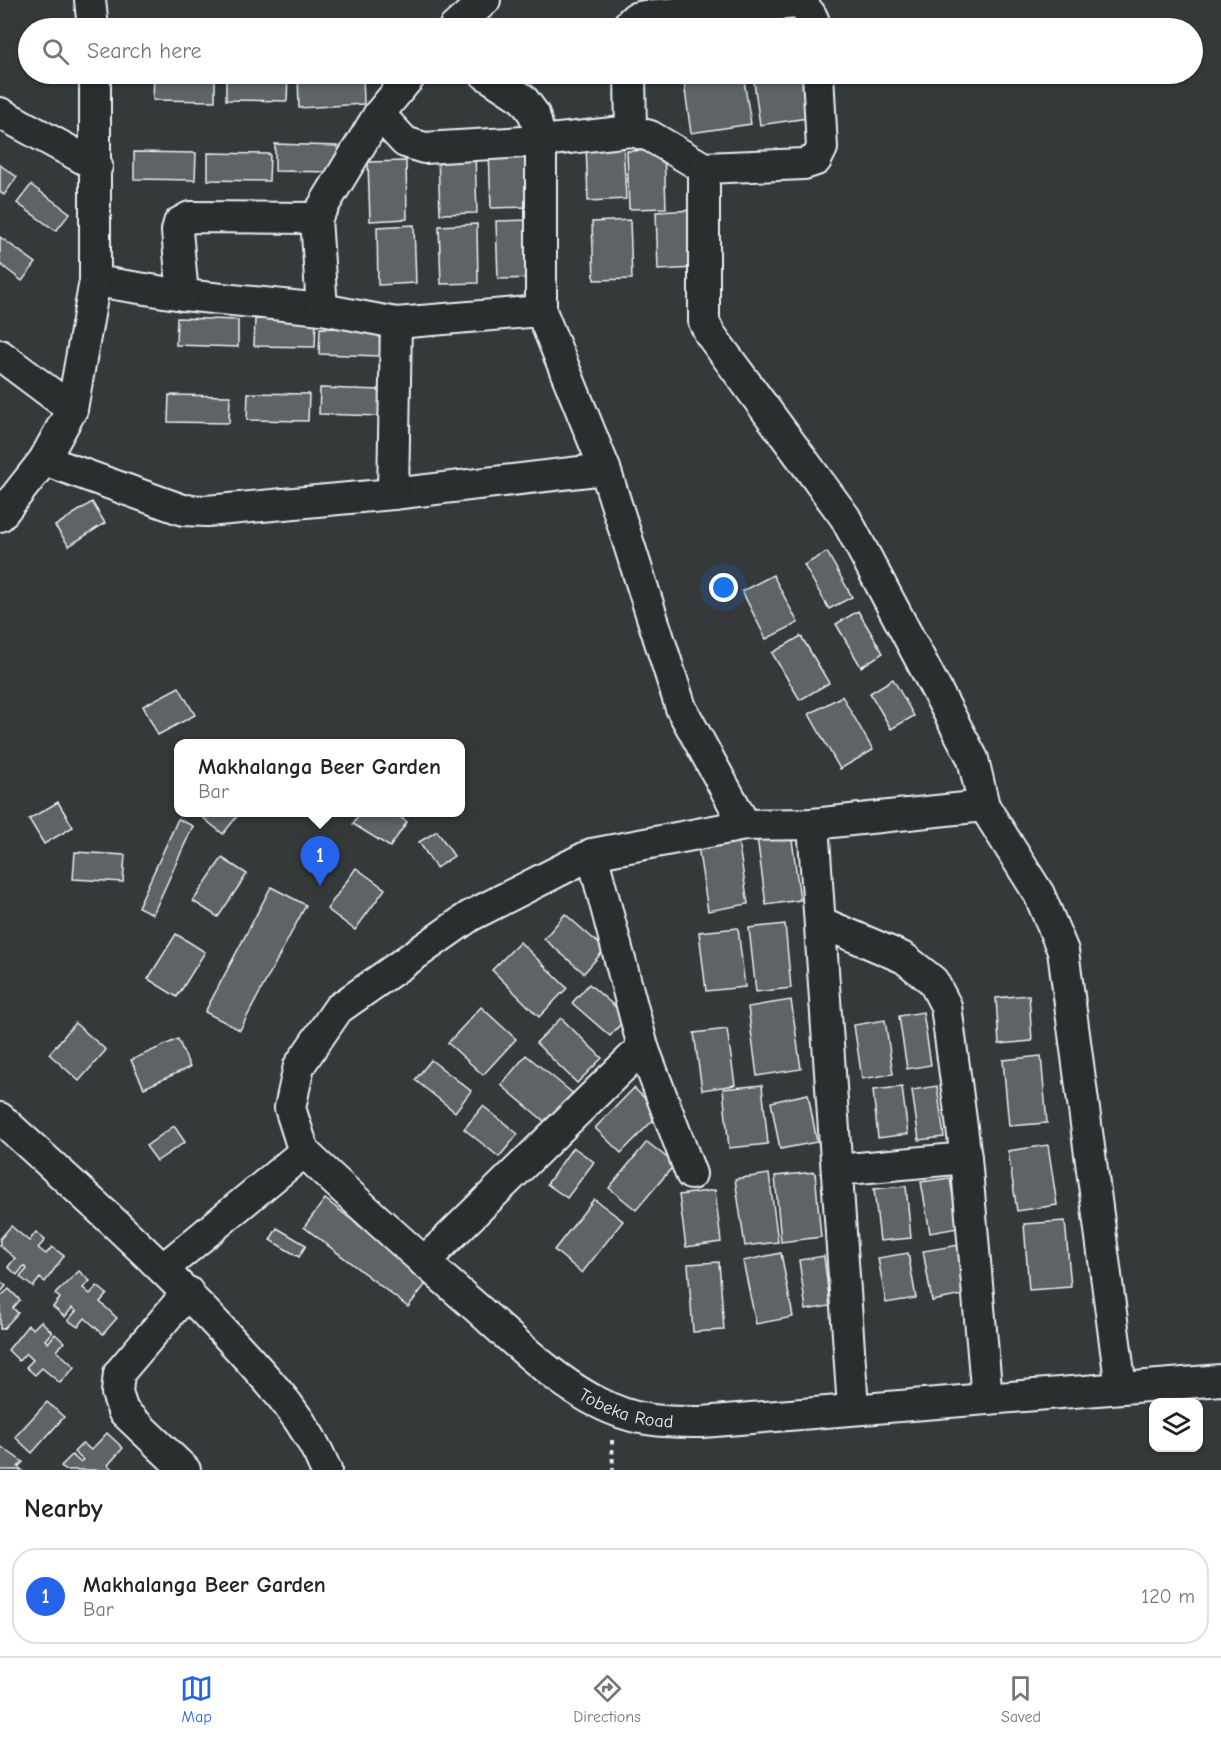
<!DOCTYPE html>
<html lang="en">
<head>
<meta charset="utf-8">
<style>
	body { margin:0; font-family:"Comic Neue",sans-serif; background:#f6f6f6; color:#222 }
	.controls { position:absolute; right:18px; bottom:18px; display:grid; overflow:hidden; border-radius:12px; box-shadow:0 2px 4px #0004 }
	.controls button { width:54px; height:54px; display:grid; place-items:center; padding:0; border:0; border-bottom:2px solid #e0e0e0; background:#fff; color:#222; font:30px sans-serif }
	.you { position:absolute; left:724px; top:588px; width:21px; height:21px; margin:-15px; border:4px solid #fff; border-radius:50%; background:#1a73e8; box-shadow:0 0 0 9px #1a73e833 }
	.badge { display:grid; place-items:center; width:39px; height:39px; border-radius:50%; background:#2563eb; color:#fff; font-size:20px; font-weight:700 }
	.pin { position:absolute; translate:-50% -50px; filter:drop-shadow(0 2px 3px #0008) }
	.pin::after { content:''; position:absolute; top:32px; width:21px; height:18px; background:inherit; clip-path:polygon(0 0,100% 0,50% 100%) }
	.popup { position:absolute; left:174px; top:739px; width:291px; height:78px; box-sizing:border-box; display:grid; place-content:center; border-radius:12px; background:#fff; filter:drop-shadow(0 2px 4px #0005); font-size:20px; white-space:nowrap; color:#767676 }
	.popup b { font-size:22px; color:#222 }
	.popup::after { content:''; position:absolute; left:50%; top:100%; margin-left:-12px; border:12px solid transparent; border-top-color:#fff }
	.list { margin:0; padding:0; list-style:none }
	h2 { display:flex; justify-content:space-between; align-items:center; height:78px; margin:0; padding:0 24px; font-size:26px }
	h2 small { font-size:20px; font-weight:400; color:#767676 }
	.list li { display:grid; grid-template-columns:39px 1fr auto; gap:18px; align-items:center; box-sizing:border-box; height:96px; margin:0 12px 12px; padding:0 12px; border:2px solid #e0e0e0; border-radius:24px }
	.list b { display:block; font-size:22px; white-space:nowrap }
	.list p { margin:0; font-size:20px; white-space:nowrap; color:#767676 }
	.list em { font-size:20px; font-style:normal; color:#767676 }
	.icon { flex:none; width:33px; height:33px; fill:none; stroke:currentColor; stroke-width:2; stroke-linecap:round; stroke-linejoin:round }
	.map { position:relative; flex:none; width:1221px; height:1470px; overflow:hidden }
	.search { position:absolute; background:#fff; box-shadow:0 2px 4px #0004; left:18px; right:18px; top:18px; height:66px; display:flex; align-items:center; gap:15px; box-sizing:border-box; padding:0 21px; border-radius:33px; color:#767676; font-size:22px }
	.sheet { height:186px; background:#fff }
	nav { display:flex; justify-content:space-around; align-items:center; box-sizing:border-box; height:84px; border-top:2px solid #e0e0e0; background:#fff; font-size:16px; color:#767676 }
	nav a { display:grid; justify-items:center; gap:3px }
	nav .on { color:#2563eb }
	.map>svg:first-child { display:block }
	.building { fill:#5f6365; stroke:#e8f1f8; stroke-width:1.5 }
	.lines { fill:none; stroke-linecap:round; stroke-linejoin:round }
	.street-casing { stroke:#e8f1f8; stroke-width:34 }
	.path { stroke:#e8f1f8; stroke-width:4; stroke-dasharray:4.5 4.5; stroke-linecap:butt }
	.street { stroke:#2a2d2e; stroke-width:30 }
	.labels { text-anchor:middle; stroke-width:4.5; stroke-linejoin:round; paint-order:stroke }
	.street-label { font-size:18px; fill:#e8f1f8; stroke:#2a2d2e }
</style>
</head>
<body>
<div class="map">
<svg width="1221" height="1470" viewBox="0 0 1221 1470">
	<rect width="100%" height="100%" fill="#35393a"/>
	<filter id="ink" filterUnits="userSpaceOnUse"><feTurbulence type="fractalNoise" baseFrequency=".0167" numOctaves="2"/><feDisplacementMap in="SourceGraphic" scale="12" xChannelSelector="R" yChannelSelector="G"/><feConvolveMatrix kernelMatrix="1 2 1 2 8 2 1 2 1" color-interpolation-filters="sRGB"/></filter>
	<g filter="url(#ink)">
		<g class="building">
			<path d="M800,13L802,28H755L754,20Z"/>
			<path d="M746,19L747,28H685Z"/>
			<path d="M154,74H215V101L153,100Z"/>
			<path d="M226,74L288,75L287,101L226,100Z"/>
			<path d="M298,74H363L364,104L299,108Z"/>
			<path d="M743,74L751,124L691,133L684,83Z"/>
			<path d="M808,74L814,117L760,125L754,82Z"/>
			<path d="M623,141L626,199L588,201L586,142Z"/>
			<path d="M275,144L337,146L340,168L336,172L275,171Z"/>
			<path d="M527,149L529,207L491,208L489,150Z"/>
			<path d="M664,150L666,208L629,209L627,151Z"/>
			<path d="M134,152L196,153L195,180L134,179Z"/>
			<path d="M208,153L270,154L269,181L208,180Z"/>
			<path d="M475,155L477,213L440,214L438,156Z"/>
			<path d="M406,161L407,219L370,221L368,162Z"/>
			<path d="M0,165L17,177L4,195L0,192Z"/>
			<path d="M31,185L70,213L56,231L17,203Z"/>
			<path d="M694,210L695,268L658,270L656,212Z"/>
			<path d="M534,220L535,278L498,279L496,221Z"/>
			<path d="M630,220L632,279L594,280L592,222Z"/>
			<path d="M477,224L478,283L441,284L439,226Z"/>
			<path d="M414,225L416,283L378,285L377,227Z"/>
			<path d="M0,237L36,263L22,281L0,264Z"/>
			<path d="M177,318L238,320V347L176,345Z"/>
			<path d="M255,319L316,320L315,347L254,346Z"/>
			<path d="M320,328L381,329L380,356L319,354Z"/>
			<path d="M320,388L381,390V416L319,414Z"/>
			<path d="M248,393L309,394L308,421L247,420Z"/>
			<path d="M169,395L230,396L229,423L168,422Z"/>
			<path d="M92,502L105,523L69,546L55,526Z"/>
			<path d="M827,552L852,597L829,609L804,565Z"/>
			<path d="M773,575L798,623L766,639L742,591Z"/>
			<path d="M858,611L883,653L861,667L836,624Z"/>
			<path d="M801,636L829,683L800,700L772,653Z"/>
			<path d="M893,679L914,716L891,729L870,693Z"/>
			<path d="M179,687L195,715L158,735L143,706Z"/>
			<path d="M842,696L873,750L840,769L809,714Z"/>
			<path d="M58,802L73,827L44,844L29,819Z"/>
			<path d="M196,812H238L239,814L223,834Z"/>
			<path d="M360,812H393L407,822L390,847L353,824Z"/>
			<path d="M178,819L193,826L153,914L138,907Z"/>
			<path d="M437,831L454,856L436,868L419,842Z"/>
			<path d="M791,832L800,900L766,905L757,837Z"/>
			<path d="M738,840L748,904L708,911L698,846Z"/>
			<path d="M75,852L125,855L123,882L73,879Z"/>
			<path d="M222,858L247,874L218,917L193,901Z"/>
			<path d="M356,868L385,889L355,930L327,909Z"/>
			<path d="M271,887L306,905L240,1030L205,1012Z"/>
			<path d="M565,914L605,949L584,973L544,939Z"/>
			<path d="M785,924L791,988L756,992L749,928Z"/>
			<path d="M738,928L745,987L706,991L699,932Z"/>
			<path d="M176,934L205,952L177,997L148,979Z"/>
			<path d="M520,942L567,988L539,1017L492,970Z"/>
			<path d="M589,984L627,1017L610,1036L572,1003Z"/>
			<path d="M1029,995L1032,1041L999,1044L996,998Z"/>
			<path d="M791,1000L801,1069L757,1076L748,1007Z"/>
			<path d="M481,1007L516,1039L483,1075L448,1043Z"/>
			<path d="M923,1012L931,1065L907,1069L899,1016Z"/>
			<path d="M561,1018L602,1058L577,1083L536,1043Z"/>
			<path d="M885,1020L893,1074L862,1079L854,1025Z"/>
			<path d="M75,1023L106,1050L79,1081L49,1054Z"/>
			<path d="M727,1029L735,1085L702,1090L694,1033Z"/>
			<path d="M178,1039L190,1067L144,1088L131,1060Z"/>
			<path d="M526,1055L575,1095L550,1126L501,1085Z"/>
			<path d="M1041,1056L1047,1123L1009,1126L1003,1060Z"/>
			<path d="M431,1060L471,1091L455,1112L415,1080Z"/>
			<path d="M762,1085L768,1144L729,1148L723,1089Z"/>
			<path d="M937,1086L944,1137L919,1140L912,1090Z"/>
			<path d="M902,1087L908,1134L878,1138L873,1090Z"/>
			<path d="M634,1088L660,1113L621,1153L595,1128Z"/>
			<path d="M808,1094L817,1142L780,1149L771,1102Z"/>
			<path d="M483,1106L518,1134L499,1157L464,1129Z"/>
			<path d="M174,1126L185,1142L157,1161L146,1146Z"/>
			<path d="M647,1142L675,1164L636,1210L609,1188Z"/>
			<path d="M1048,1145L1057,1205L1017,1211L1008,1151Z"/>
			<path d="M573,1147L594,1162L567,1198L547,1184Z"/>
			<path d="M815,1172L821,1237L781,1242L775,1176Z"/>
			<path d="M769,1174L778,1242L745,1246L735,1179Z"/>
			<path d="M950,1178L958,1228L930,1233L921,1182Z"/>
			<path d="M906,1186L911,1238L880,1241L874,1189Z"/>
			<path d="M715,1190L721,1242L686,1247L679,1195Z"/>
			<path d="M325,1199L429,1280L408,1307L304,1227Z"/>
			<path d="M594,1199L623,1221L582,1273L554,1250Z"/>
			<path d="M1065,1221L1071,1287L1029,1290L1024,1224Z"/>
			<path d="M11,1226L29,1241L36,1232L45,1240L38,1248L46,1254L52,1247L64,1256L45,1282L40,1278L33,1287L20,1277L27,1269L24,1266L17,1275L8,1267L15,1258L0,1246V1239Z"/>
			<path d="M277,1228L306,1245L299,1257L270,1240Z"/>
			<path d="M959,1245L968,1294L932,1301L923,1251Z"/>
			<path d="M781,1253L793,1317L756,1324L743,1261Z"/>
			<path d="M908,1253L916,1298L886,1303L878,1258Z"/>
			<path d="M824,1256L830,1306L806,1310L799,1260Z"/>
			<path d="M719,1262L724,1330L693,1332L688,1264Z"/>
			<path d="M79,1271L90,1281L83,1288L90,1294L97,1286L107,1294L100,1302L117,1318L103,1334L85,1318L78,1327L68,1320L76,1311L72,1308L65,1317L53,1307L60,1298L55,1294Z"/>
			<path d="M0,1281L6,1286L0,1293Z"/>
			<path d="M9,1289L20,1300L13,1308L18,1313L3,1329H0V1297Z"/>
			<path d="M41,1321L52,1332L45,1340L48,1343L55,1334L64,1342L57,1351L75,1367L60,1383L42,1368L35,1375L26,1367L33,1360L26,1353L19,1361L8,1350L28,1325L33,1329Z"/>
			<path d="M47,1402L64,1417L32,1453L15,1437Z"/>
			<path d="M107,1433L123,1448L108,1465L113,1470H65L61,1466L72,1455L80,1462L83,1460L74,1452L83,1443L91,1450Z"/>
			<path d="M0,1446L23,1462L18,1467L22,1470H0Z"/>
		</g>
		<g class="lines">
			<g class="street-casing">
				<g id="street">
					<path d="M90,0L93,28"/>
					<path d="M454,28L485,0"/>
					<path d="M629,28V24L635,18L645,16L797,3C808,9 814,16 815,28"/>
					<path d="M485,74L523,99L534,114L541,141V311"/>
					<path d="M630,74L631,131"/>
					<path d="M0,113L97,166"/>
					<path d="M379,114L405,142L424,148L541,141L631,131L650,136L704,168L804,164L816,160L822,148L818,74"/>
					<path d="M704,168V322L710,334L845,517L973,759L984,806"/>
					<path d="M95,281L183,295L322,309L396,323L541,311L605,469L681,708L745,825"/>
					<path d="M183,295L177,231L179,223L190,217L316,218"/>
					<path d="M322,309L316,218L379,114L412,74"/>
					<path d="M0,355L72,409"/>
					<path d="M44,460L183,510L207,511L393,494L605,469"/>
					<path d="M393,494L396,323"/>
					<path d="M0,516L44,460L72,409L95,281V74"/>
					<path d="M813,824L853,1408"/>
					<path d="M592,854L643,1047L691,1174"/>
					<path d="M820,922L904,958L933,981L946,1006L966,1158"/>
					<path d="M0,1118C80,1191 160,1262 233,1342C270,1382 306,1420 326,1470"/>
					<path d="M304,1152L290,1108L299,1066L338,1009L470,916L592,854L745,825L813,824L984,806L1039,894L1063,951L1121,1388"/>
					<path d="M837,1170L966,1158L987,1399"/>
					<path d="M424,1262L643,1047"/>
					<path id="s1" d="M164,1268L304,1152C360,1205 418,1257 477,1308C516,1343 563,1389 612,1409C641,1422 671,1422 702,1422L1221,1380"/>
					<path d="M185,1470L123,1411L117,1393L119,1373L188,1292"/>
				</g>
			</g>
			<path class="path" d="M612,1440L613,1470"/>
			<use href="#street" class="street"/>
		</g>
	</g>
	<g class="labels">
		<g class="street-label">
			<text dy="6" stroke="none"><textPath href="#s1" startOffset="598">Tobeka Road</textPath></text>
		</g>
	</g>
</svg>
<div class="controls">
<button><svg class="icon" aria-label="layers" viewBox="0 0 24 24"><path d="M12 4l9 5-9 5-9-5zM3 14l9 5 9-5"/></svg></button>
</div>
<div class="you"></div>
<div class="pin badge" style="left:320px;top:886px">1</div>
<div class="popup"><b>Makhalanga Beer Garden</b>Bar</div>
<div class="search"><svg class="icon" aria-label="search" viewBox="0 0 24 24"><circle cx="10" cy="10" r="6"/><path d="M15 15l6 6"/></svg>Search here</div>
</div>
<section class="sheet">
<h2>Nearby<small></small></h2>
<ul class="list">
<li><span class="badge">1</span><div><b>Makhalanga Beer Garden</b><p>Bar</p></div><em>120 m</em></li>
</ul>
</section>
<nav>
<a class="on"><svg class="icon" aria-label="map" viewBox="0 0 24 24"><path d="M3 6l6-2 6 2 6-2v14l-6 2-6-2-6 2zM9 4v14M15 6v14"/></svg>Map</a>
<a><svg class="icon" aria-label="directions" viewBox="0 0 24 24"><path d="M12 3l9 9-9 9-9-9zM9 14v-3h6M13 9l2 2-2 2"/></svg>Directions</a>
<a><svg class="icon" aria-label="saved" viewBox="0 0 24 24"><path d="M7 4h10v16l-5-4-5 4z"/></svg>Saved</a>
</nav>
</body>
</html>
